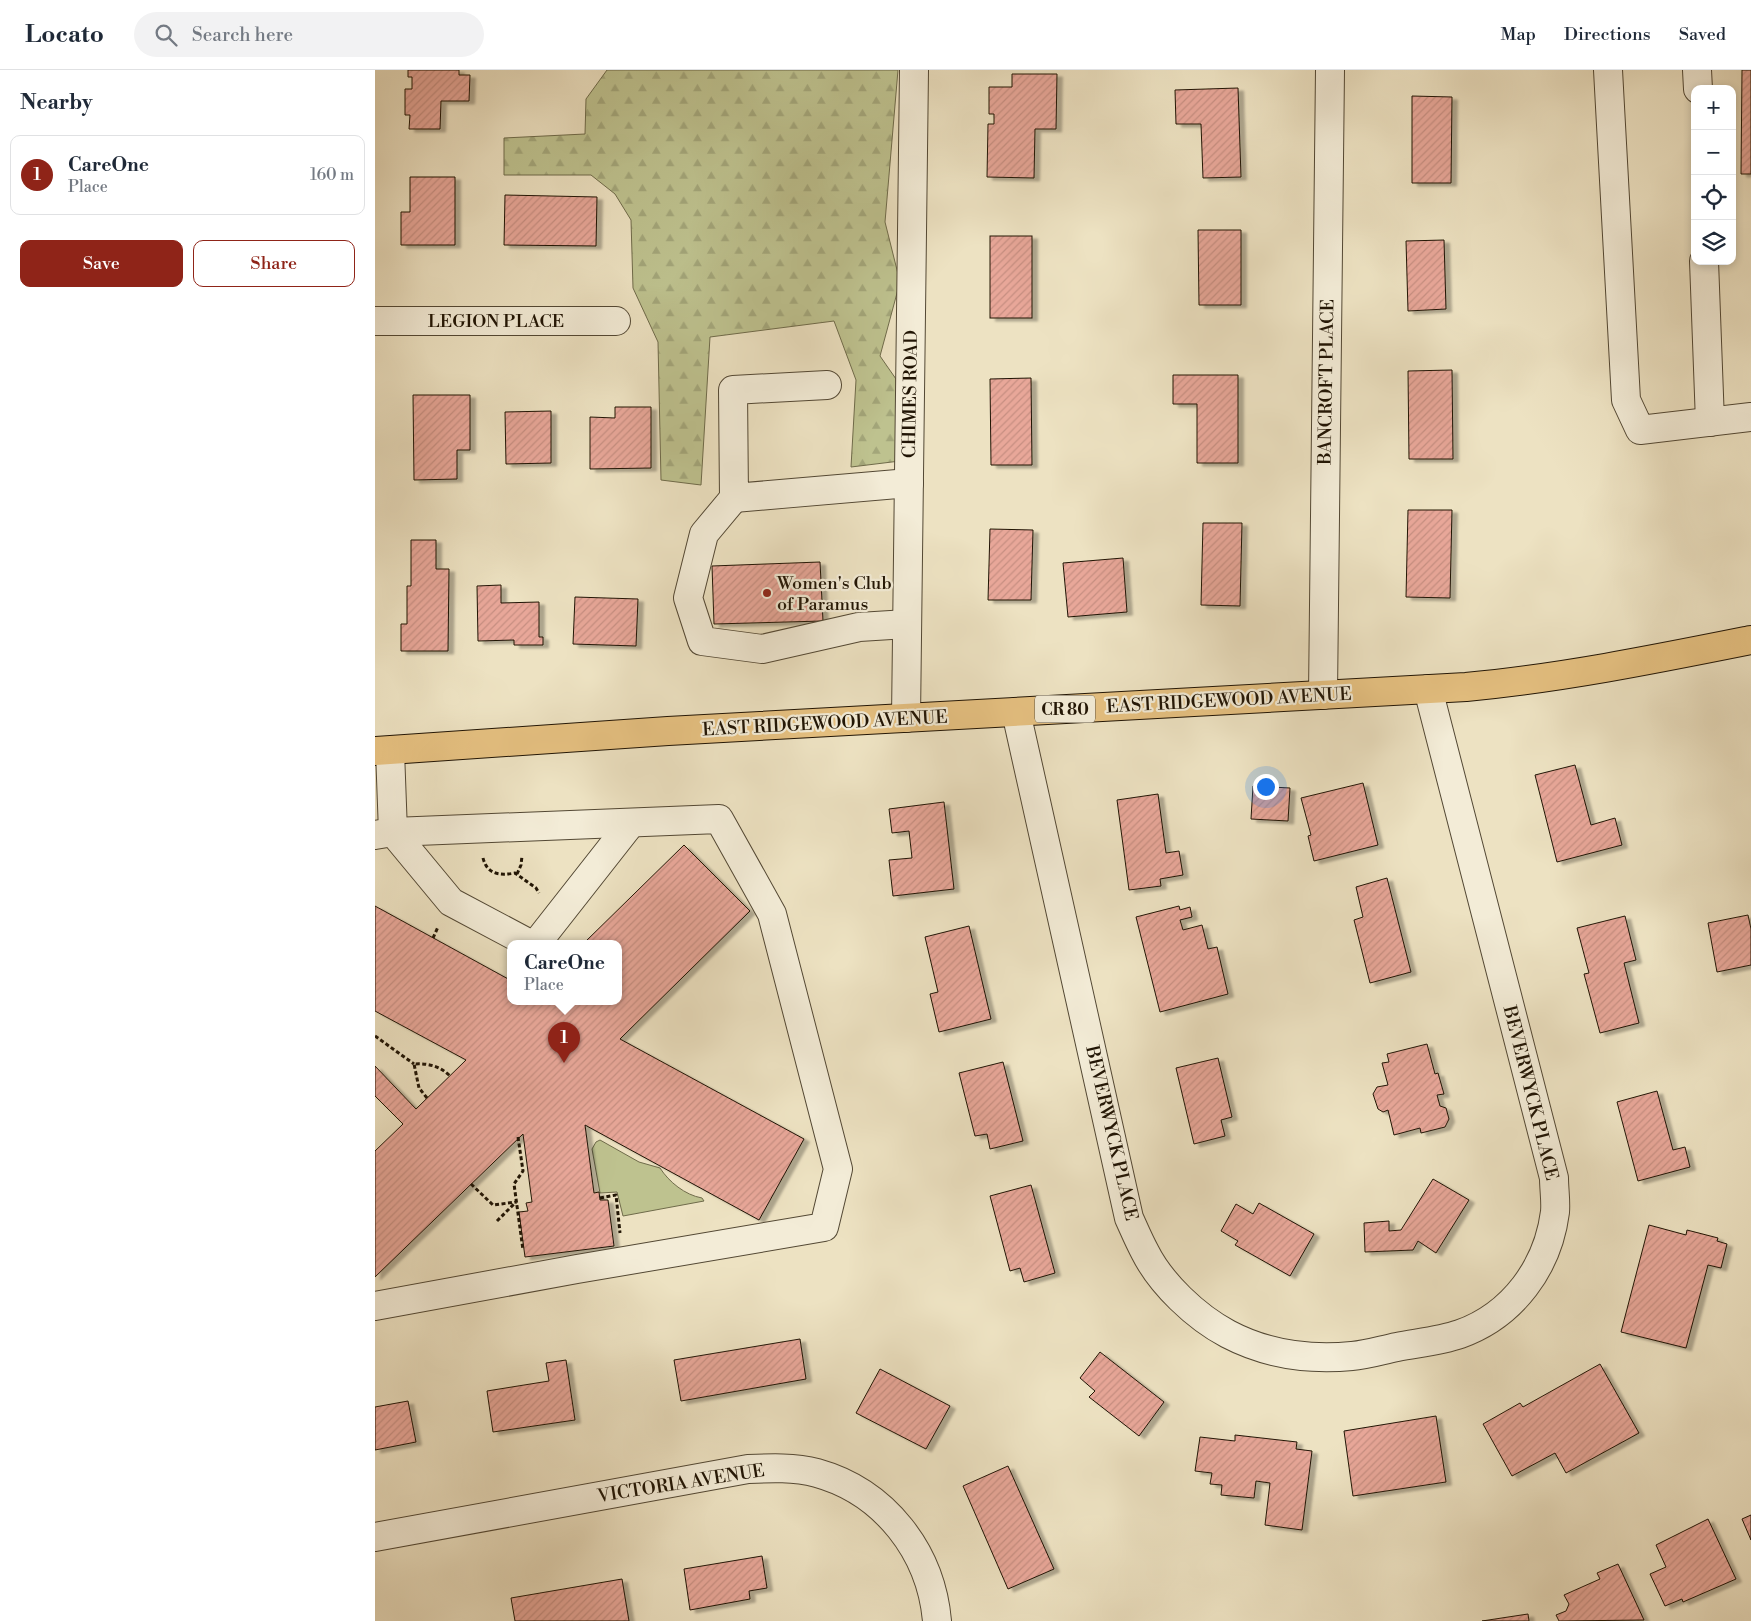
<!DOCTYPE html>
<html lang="en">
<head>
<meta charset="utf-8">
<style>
	body { margin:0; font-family:"Libre Bodoni",serif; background:#f2f2f3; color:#1f2937 }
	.controls { position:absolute; right:15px; top:15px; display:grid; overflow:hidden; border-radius:10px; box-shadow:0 2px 8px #0003 }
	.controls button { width:45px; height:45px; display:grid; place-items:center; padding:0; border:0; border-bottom:1px solid #e0e1e3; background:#fff; color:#1f2937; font:25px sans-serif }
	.you { position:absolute; left:890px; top:716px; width:18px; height:18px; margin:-12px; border:4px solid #fff; border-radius:50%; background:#1a73e8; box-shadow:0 0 0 8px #1a73e833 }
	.badge { display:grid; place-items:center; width:32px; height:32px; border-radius:50%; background:#8f2418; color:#fff; font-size:16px; font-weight:700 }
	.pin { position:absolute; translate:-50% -41px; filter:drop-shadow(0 1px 2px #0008) }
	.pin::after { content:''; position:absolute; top:26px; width:18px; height:15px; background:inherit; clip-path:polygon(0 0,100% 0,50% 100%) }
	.popup { position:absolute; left:132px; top:870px; width:115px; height:65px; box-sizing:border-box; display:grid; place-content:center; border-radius:10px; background:#fff; filter:drop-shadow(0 1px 4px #0005); font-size:16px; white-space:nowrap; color:#747a83 }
	.popup b { font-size:19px; color:#1f2937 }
	.popup::after { content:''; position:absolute; left:50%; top:100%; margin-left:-10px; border:10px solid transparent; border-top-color:#fff }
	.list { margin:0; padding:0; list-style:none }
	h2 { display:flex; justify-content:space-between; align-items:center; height:65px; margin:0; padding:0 20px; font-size:21px }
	h2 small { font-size:16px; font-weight:400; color:#747a83 }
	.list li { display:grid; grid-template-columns:32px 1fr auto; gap:15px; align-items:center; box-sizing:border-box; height:80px; margin:0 10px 10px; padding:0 10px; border:1px solid #e0e1e3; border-radius:10px }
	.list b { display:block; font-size:19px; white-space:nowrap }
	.list p { margin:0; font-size:16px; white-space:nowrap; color:#747a83 }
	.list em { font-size:16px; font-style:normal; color:#747a83 }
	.actions { display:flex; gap:10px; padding:15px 20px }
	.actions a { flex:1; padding:11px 0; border:1px solid #8f2418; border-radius:10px; text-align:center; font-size:18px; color:#8f2418 }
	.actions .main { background:#8f2418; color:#fff }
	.icon { flex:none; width:28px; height:28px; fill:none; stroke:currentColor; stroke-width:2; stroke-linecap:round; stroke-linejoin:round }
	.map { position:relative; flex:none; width:1376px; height:1551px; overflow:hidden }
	header { display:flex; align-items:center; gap:30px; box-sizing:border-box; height:70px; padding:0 25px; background:#fff; border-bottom:1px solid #e0e1e3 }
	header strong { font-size:24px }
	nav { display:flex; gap:28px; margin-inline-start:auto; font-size:18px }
	.search { width:350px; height:45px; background:#f2f2f3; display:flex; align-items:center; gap:12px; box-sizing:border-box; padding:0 18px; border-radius:28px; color:#747a83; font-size:19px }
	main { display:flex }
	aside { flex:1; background:#fff }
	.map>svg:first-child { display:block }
	.green { fill:#bec28f; stroke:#6f6b4a }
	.forest { fill:url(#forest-firs); stroke:#6f6b4a }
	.building { fill:url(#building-hatch); stroke:#201404; filter:url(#shadow) }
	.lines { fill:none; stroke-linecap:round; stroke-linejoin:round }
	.minor-casing { stroke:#534834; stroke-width:30 }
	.major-casing { stroke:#201404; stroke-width:30 }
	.path { stroke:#201404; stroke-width:3; stroke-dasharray:4 2.5; stroke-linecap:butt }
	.minor { stroke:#f3ecd7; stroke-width:28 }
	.major { stroke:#e6c181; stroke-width:28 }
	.poi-dot { fill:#8f2418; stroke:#f3ecd7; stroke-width:2 }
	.labels { text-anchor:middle; stroke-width:4.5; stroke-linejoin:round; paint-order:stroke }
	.shield { fill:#f3ecd7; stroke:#5f5543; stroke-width:1 }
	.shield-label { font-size:16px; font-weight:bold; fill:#201404 }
	.street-label { font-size:18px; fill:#201404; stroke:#f3ecd7 }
	.poi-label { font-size:18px; fill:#201404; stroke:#f3ecd7; text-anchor:start }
</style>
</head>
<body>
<header>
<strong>Locato</strong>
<div class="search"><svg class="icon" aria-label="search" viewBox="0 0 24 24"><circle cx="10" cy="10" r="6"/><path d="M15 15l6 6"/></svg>Search here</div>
<nav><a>Map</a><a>Directions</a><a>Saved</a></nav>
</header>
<main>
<aside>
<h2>Nearby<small></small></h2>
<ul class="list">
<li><span class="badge">1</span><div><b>CareOne</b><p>Place</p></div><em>160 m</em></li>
</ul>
<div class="actions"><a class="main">Save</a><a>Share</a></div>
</aside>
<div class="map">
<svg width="1376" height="1551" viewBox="0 0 1376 1551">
	<defs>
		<pattern id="forest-firs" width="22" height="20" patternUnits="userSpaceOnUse" patternTransform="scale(1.25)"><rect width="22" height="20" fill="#bec28f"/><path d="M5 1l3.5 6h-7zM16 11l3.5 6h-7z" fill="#a3a67a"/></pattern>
		<pattern id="building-hatch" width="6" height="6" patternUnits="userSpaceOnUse" patternTransform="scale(1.25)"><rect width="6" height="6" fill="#e8a799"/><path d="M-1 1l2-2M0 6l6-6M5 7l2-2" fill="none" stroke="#c78f82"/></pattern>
		<filter id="shadow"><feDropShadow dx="5.5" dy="3" stdDeviation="1" flood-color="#0004"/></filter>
	</defs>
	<rect width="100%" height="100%" fill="#ede2c2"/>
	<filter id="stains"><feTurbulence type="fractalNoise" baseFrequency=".004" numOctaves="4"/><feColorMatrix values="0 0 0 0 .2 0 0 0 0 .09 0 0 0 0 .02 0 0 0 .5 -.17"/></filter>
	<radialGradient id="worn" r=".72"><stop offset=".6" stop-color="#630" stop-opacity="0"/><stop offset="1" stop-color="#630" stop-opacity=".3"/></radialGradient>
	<path class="green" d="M225,1070L264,1092L285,1098C294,1112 310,1125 327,1128L329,1131L248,1146L242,1122L225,1123L217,1079L221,1072Z"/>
	<path class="forest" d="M232,0H523L510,152L525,212L505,286L521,309L525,391L476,397L481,310L459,251L335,267L326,415L286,410L283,272L258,218L256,150L240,124L216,105H129V68L210,64L211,29Z"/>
	<g class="building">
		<path d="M33,0H84V5H95L94,31H66L65,59H34L35,45H30V19H37V7H33Z"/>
		<path d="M1367,0H1376V104H1366Z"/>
		<path d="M637,4H682L681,59H660L659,108L612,107L613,54H619V44H614V17H637Z"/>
		<path d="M863,18L866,107L828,108L826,54H801L800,20Z"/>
		<path d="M1037,26L1077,27L1076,113H1037Z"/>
		<path d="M35,107H80V175H26V142H35Z"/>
		<path d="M130,125L222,127L221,176L129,175Z"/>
		<path d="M823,160H866V235H824Z"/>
		<rect x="615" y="166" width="42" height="82"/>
		<path d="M1069,170L1071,239L1033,241L1031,171Z"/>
		<path d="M1077,300L1078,389H1034L1033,301Z"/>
		<path d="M798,305H863V393H822V334H798Z"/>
		<path d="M656,308L657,395H616L615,309Z"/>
		<path d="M38,325H95V380H82V409L39,410Z"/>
		<path d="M240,337H276V398L215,399V347L240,348Z"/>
		<path d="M176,341V393L131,394L130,342Z"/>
		<path d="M1033,440H1077L1075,528L1031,527Z"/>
		<path d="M828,453H867L865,536L826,535Z"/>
		<path d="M615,459L658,460L656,530H613Z"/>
		<path d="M36,470H61V499H74L73,581H26V554H32V516H36Z"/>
		<path d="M748,488L752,542L693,547L688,493Z"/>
		<path d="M445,492L448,551L339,554L337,496Z"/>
		<path d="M126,515V533L164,532V567H168V575H139V570L103,571L102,516Z"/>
		<path d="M200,527L263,529L261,576L198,574Z"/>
		<path d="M1200,695L1216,755L1240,748L1247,775L1182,792L1160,705Z"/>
		<path d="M988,713L1003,775L939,791L933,766L936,765L926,728Z"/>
		<path d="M878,716L915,718L913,751L876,749Z"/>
		<path d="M783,724L791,783L804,781L808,805L785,809L786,816L754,820L742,730Z"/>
		<path d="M569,732L579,819L518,826L514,790L537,788L534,761L517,763L514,739Z"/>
		<path d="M309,775L375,841L245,969L429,1069L384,1150L210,1055L219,1123L224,1122L225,1130H233L239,1176L150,1187L144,1142L153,1141L151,1133L157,1132L148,1064L0,1207V1081L28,1054L0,1026V996L41,1039L91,990L0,941V836L135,910V932H243V874H208Z"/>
		<path d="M1012,808L1036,902L995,913L979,850L988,847L981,817Z"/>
		<path d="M804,836L805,840L815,837L817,847L805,850L808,860L827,855L833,879L842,877L853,924L785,942L761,847Z"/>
		<path d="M1373,845L1376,859V895L1342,902L1333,853Z"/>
		<path d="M1250,846L1261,890L1249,893L1264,953L1225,963L1209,904L1214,903L1202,858Z"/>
		<path d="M594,856L616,949L564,962L555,924L563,922L550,867Z"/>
		<path d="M1052,974L1060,1004L1063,1003L1069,1024L1062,1025L1065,1036L1071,1038L1074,1049L1070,1057L1046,1063L1045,1058L1019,1065L1013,1040L1008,1042L1003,1039L998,1024L1002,1017L1013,1015L1007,993L1014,992L1012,984Z"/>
		<path d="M843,988L857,1047L846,1050L850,1066L819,1074L801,998Z"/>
		<path d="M628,992L648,1071L615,1079L612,1064L600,1066L584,1003Z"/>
		<path d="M1282,1021L1298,1080L1310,1077L1315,1097L1263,1111L1242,1032Z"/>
		<path d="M1058,1109L1094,1130L1061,1183L1043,1171L1038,1180L990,1182L989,1153L1014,1151V1161L1026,1160Z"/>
		<path d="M656,1115L680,1203L649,1212L645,1198L635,1201L615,1126Z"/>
		<path d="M884,1133L939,1164L915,1206L860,1175L863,1171L846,1161L861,1134L878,1144Z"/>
		<path d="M1274,1155L1311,1165L1312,1160L1343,1168L1342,1171L1352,1174L1346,1198L1333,1195L1311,1278L1246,1262Z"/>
		<path d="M425,1269L431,1309L306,1331L299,1290Z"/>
		<path d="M725,1282L789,1332L764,1366L714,1327L720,1321L705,1308Z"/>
		<path d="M191,1290L200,1350L118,1362L112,1321L174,1311L171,1293Z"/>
		<path d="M1225,1294L1264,1363L1191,1403L1180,1383L1137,1406L1108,1354L1145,1333L1148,1337Z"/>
		<path d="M505,1299L575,1336L551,1379L481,1343Z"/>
		<path d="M33,1331L41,1372L0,1380V1337Z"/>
		<path d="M1061,1346L1071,1412L978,1426L969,1361Z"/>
		<path d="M860,1365L922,1372L921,1379L937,1381L927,1460L890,1455L895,1413L881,1411L879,1428L846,1425L847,1415L835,1414L837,1403L820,1401L825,1367L860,1371Z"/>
		<path d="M633,1396L679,1499L633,1519L588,1416Z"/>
		<path d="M1376,1445V1470L1367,1449Z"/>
		<path d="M1333,1449L1361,1509L1308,1532L1307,1529L1290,1536L1275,1504L1291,1497L1281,1475Z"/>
		<path d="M387,1486L392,1518L374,1521L375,1529L315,1540L309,1499Z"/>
		<path d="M1243,1494L1269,1550L1184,1551L1181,1545L1191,1541L1194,1534L1189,1525L1225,1509L1222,1503Z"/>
		<path d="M247,1509L254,1551H140L136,1528Z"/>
		<path d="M1153,1544L1154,1551H1107Z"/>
	</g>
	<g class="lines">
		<g class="minor-casing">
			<g id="minor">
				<path d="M1233,0L1251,330L1265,360L1376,347"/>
				<path d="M1322,0L1323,19"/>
				<path d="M1329,191L1335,352"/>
				<path d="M0,251H241"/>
				<path d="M452,315L358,320L359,428L534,413"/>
				<path d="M359,428L329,464L313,528L327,571L387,579L484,557L532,554"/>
				<path d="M948,625L955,0"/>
				<path d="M641,642L754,1148C759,1159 764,1171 770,1182C786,1214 821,1247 853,1264C891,1284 935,1290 977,1286C992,1285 1007,1280 1022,1277C1042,1273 1065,1271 1085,1264C1138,1245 1173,1197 1180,1142C1181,1131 1179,1119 1179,1108L1053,619"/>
				<path d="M531,648L539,0"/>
				<path d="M15,681L18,762L76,832L155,874"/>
				<path d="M0,765L18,762L344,749L397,844L463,1099L449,1157L202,1199L0,1236"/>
				<path d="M161,874L256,753"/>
				<path d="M0,1467L373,1399C396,1398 419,1397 442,1403C510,1422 556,1482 562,1551"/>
			</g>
		</g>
		<g class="major-casing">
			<path id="major" d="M0,681L293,661L1091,617C1187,608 1281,589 1376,570"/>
		</g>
		<g class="path">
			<path d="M108,788C112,804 124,806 140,803L161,818L164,823"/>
			<path d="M142,804L146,795L147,786"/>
			<path d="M58,868L63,857"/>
			<path d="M0,966L39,994"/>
			<path d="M52,1028L44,1018L39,994C53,993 65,996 75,1006"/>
			<path d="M143,1067L148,1101L139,1114L148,1180"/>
			<path d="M96,1114L118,1135L141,1132"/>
			<path d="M225,1128L241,1125L245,1163"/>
			<path d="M122,1151L141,1132"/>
		</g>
		<use href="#minor" class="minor"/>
		<use href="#major" class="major"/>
	</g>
	<circle class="poi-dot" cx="392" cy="523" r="5"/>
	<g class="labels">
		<rect class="shield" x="660" y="625.5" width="60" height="27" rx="4"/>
		<g class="shield-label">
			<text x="690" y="645">CR 80</text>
		</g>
		<g class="street-label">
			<text x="121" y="257">LEGION PLACE</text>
			<text transform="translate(951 312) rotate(-89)" y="6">BANCROFT PLACE</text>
			<text transform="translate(535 324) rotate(-89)" y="6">CHIMES ROAD</text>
			<text transform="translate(854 630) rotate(-3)" y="6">EAST RIDGEWOOD AVENUE</text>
			<text transform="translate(450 653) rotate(-3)" y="6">EAST RIDGEWOOD AVENUE</text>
			<text transform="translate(1156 1023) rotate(76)" y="6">BEVERWYCK PLACE</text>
			<text transform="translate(737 1063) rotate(77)" y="6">BEVERWYCK PLACE</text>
			<text transform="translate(306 1413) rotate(-9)" y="6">VICTORIA AVENUE</text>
		</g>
		<g class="poi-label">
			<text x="402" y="519">Women's Club<tspan x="402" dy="21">of Paramus</tspan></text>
		</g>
	</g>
	<rect width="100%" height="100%" filter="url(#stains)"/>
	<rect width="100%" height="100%" fill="url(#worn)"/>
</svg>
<div class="controls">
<button>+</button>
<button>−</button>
<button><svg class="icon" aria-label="locate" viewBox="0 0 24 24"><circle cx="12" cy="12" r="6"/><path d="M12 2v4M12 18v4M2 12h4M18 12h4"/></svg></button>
<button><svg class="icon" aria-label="layers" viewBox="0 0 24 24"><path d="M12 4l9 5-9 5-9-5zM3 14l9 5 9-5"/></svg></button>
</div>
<div class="you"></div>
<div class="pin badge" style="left:189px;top:993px">1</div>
<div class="popup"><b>CareOne</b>Place</div>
</div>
</main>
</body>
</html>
